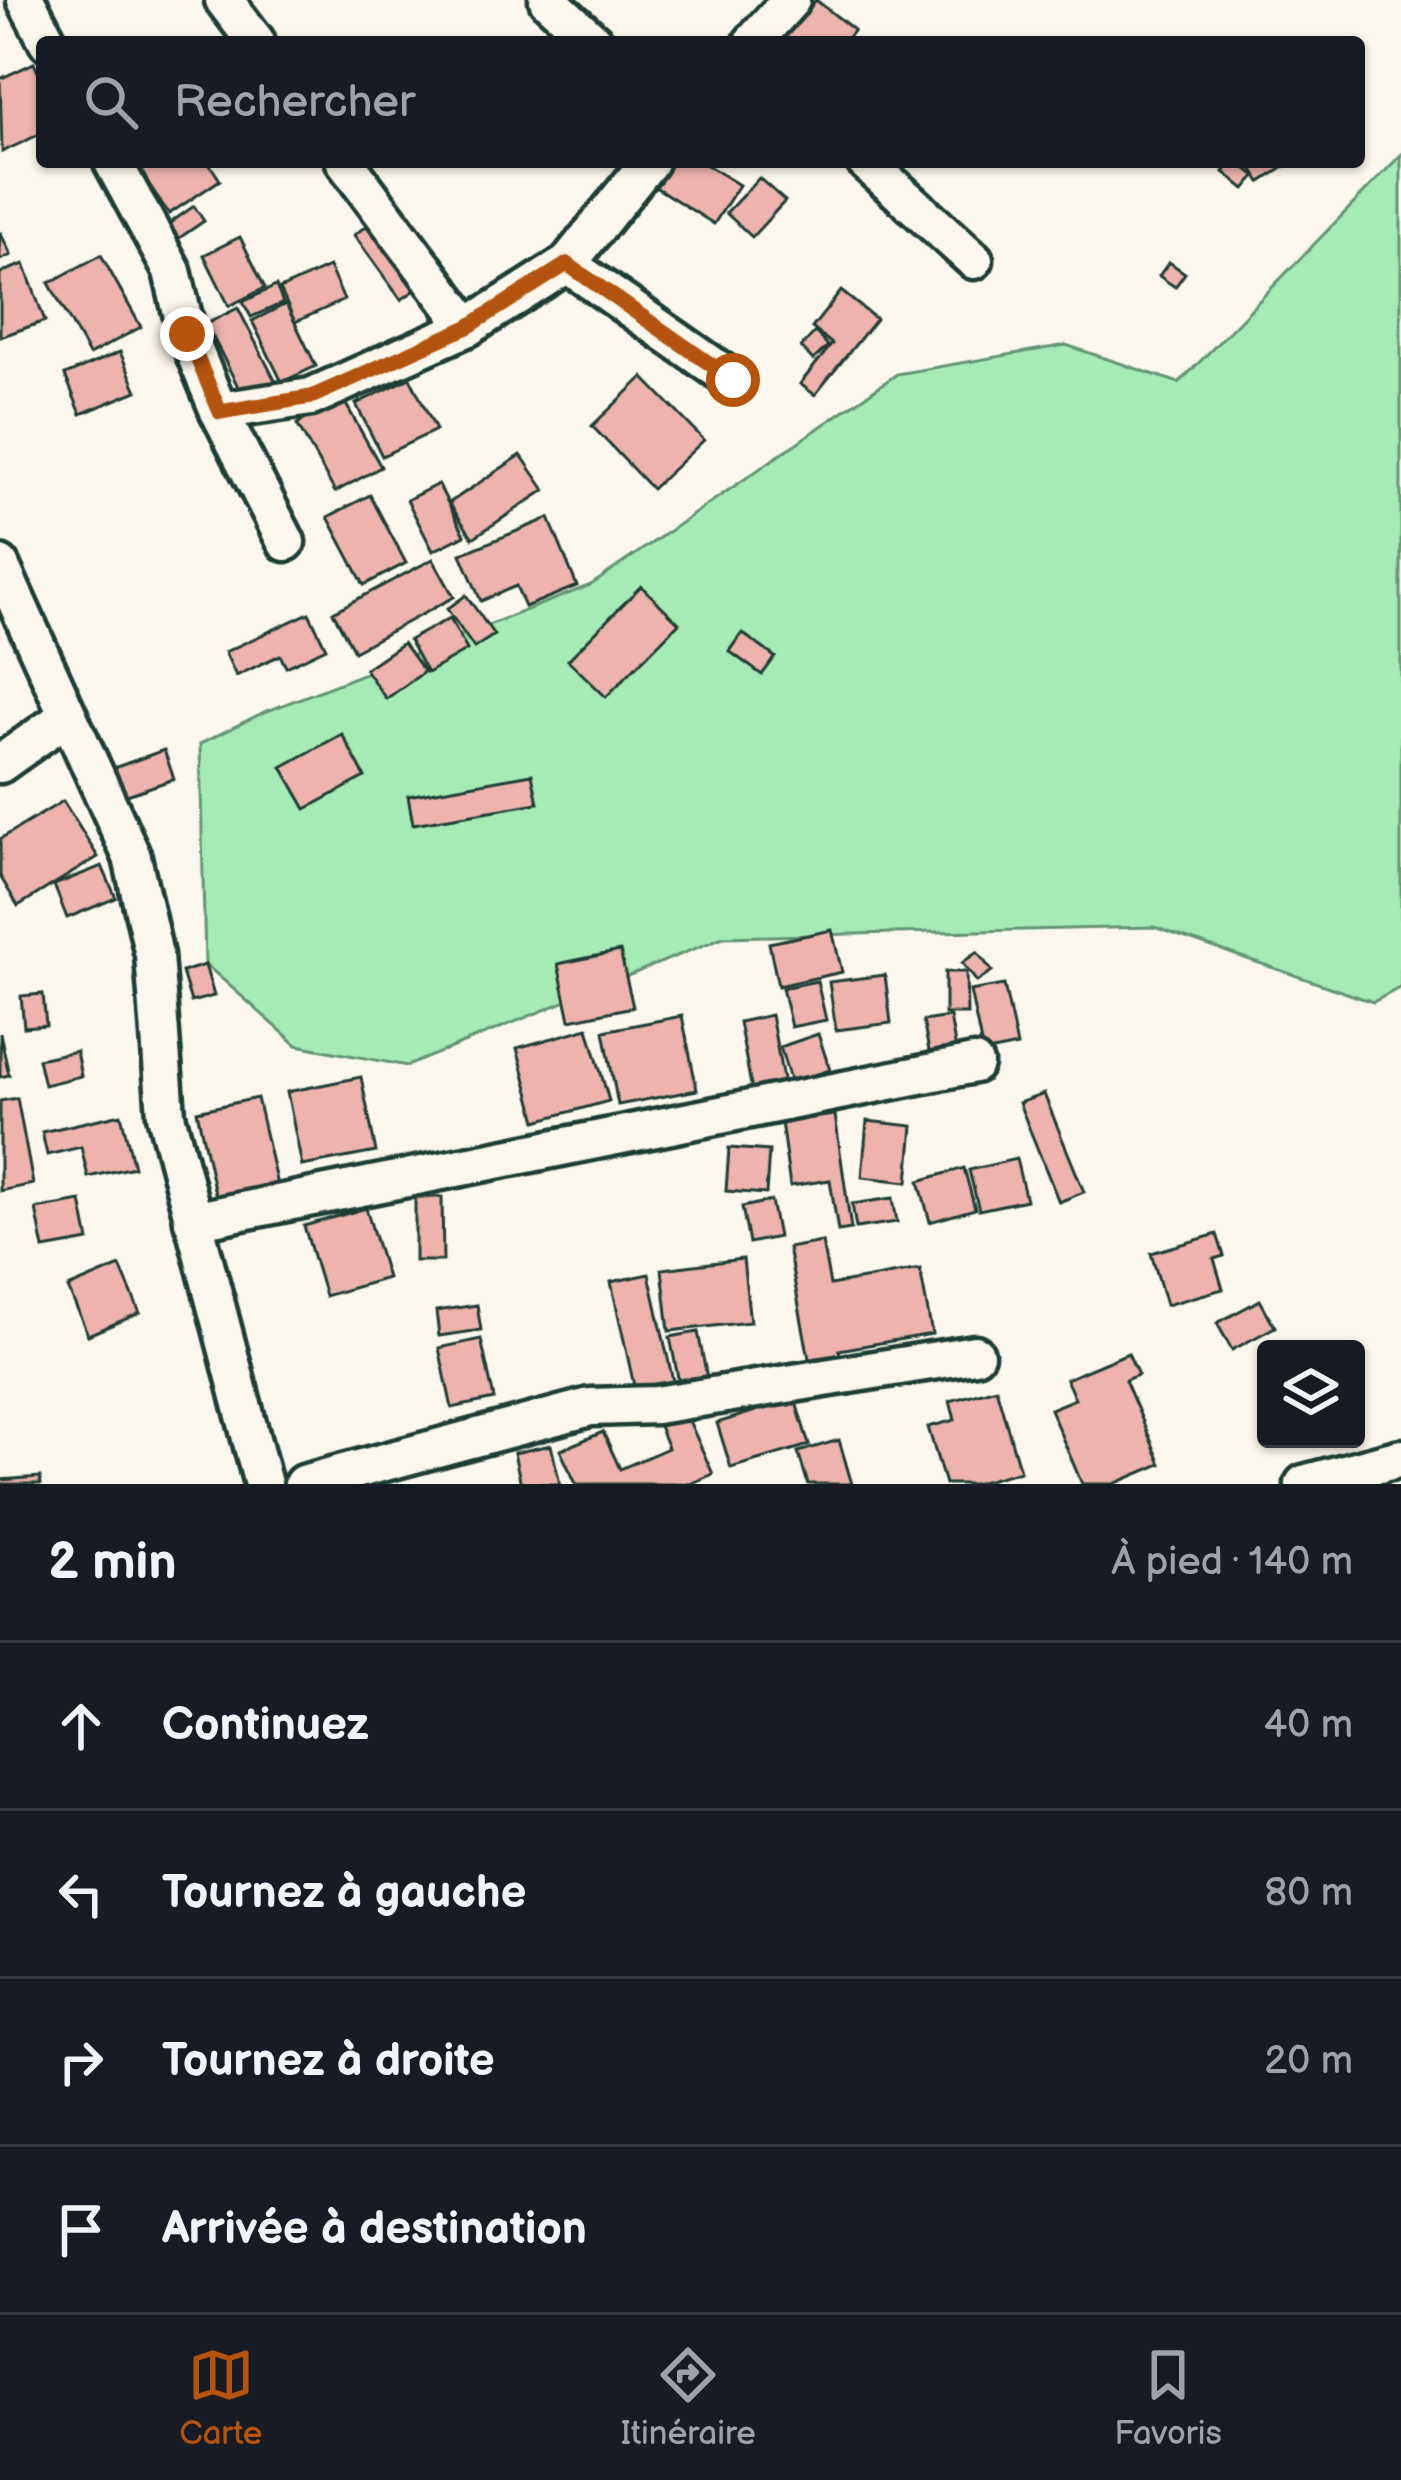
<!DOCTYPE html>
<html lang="fr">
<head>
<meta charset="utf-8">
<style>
	body { margin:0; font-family:"Balsamiq Sans",sans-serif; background:#242831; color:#f1f3f6 }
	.controls { position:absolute; right:36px; bottom:36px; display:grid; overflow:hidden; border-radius:12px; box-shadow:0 3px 9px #0004 }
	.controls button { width:108px; height:108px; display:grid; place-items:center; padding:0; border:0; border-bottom:3px solid #363941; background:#171b24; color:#f1f3f6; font:60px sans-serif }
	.stop { position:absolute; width:36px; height:36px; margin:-27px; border:9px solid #b45309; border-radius:50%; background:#fff }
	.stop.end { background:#b45309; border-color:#fff; box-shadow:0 3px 12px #0008 }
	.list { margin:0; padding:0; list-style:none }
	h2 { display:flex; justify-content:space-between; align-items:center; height:156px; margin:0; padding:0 48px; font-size:51px }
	h2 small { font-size:39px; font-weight:400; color:#9ea1a6 }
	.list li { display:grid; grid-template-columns:78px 1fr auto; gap:36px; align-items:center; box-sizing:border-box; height:168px; padding:0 48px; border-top:3px solid #363941 }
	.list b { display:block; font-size:45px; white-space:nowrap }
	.list em { font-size:39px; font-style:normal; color:#9ea1a6 }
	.icon { flex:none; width:66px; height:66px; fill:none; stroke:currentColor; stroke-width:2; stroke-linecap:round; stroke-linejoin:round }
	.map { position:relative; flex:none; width:1401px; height:1484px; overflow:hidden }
	.search { position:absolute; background:#171b24; box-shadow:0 3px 9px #0004; left:36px; right:36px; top:36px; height:132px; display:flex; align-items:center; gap:30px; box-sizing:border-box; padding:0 42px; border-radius:12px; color:#9ea1a6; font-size:45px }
	.sheet { height:828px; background:#171b24 }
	nav { display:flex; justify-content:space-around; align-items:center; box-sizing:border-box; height:168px; border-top:3px solid #363941; background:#171b24; font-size:33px; color:#9ea1a6 }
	nav a { display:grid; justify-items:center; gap:6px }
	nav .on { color:#b45309 }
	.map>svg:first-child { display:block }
	.green { fill:#a6ebb6; stroke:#629475; stroke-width:3 }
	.building { fill:#eeb3ad; stroke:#1f3d34; stroke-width:3 }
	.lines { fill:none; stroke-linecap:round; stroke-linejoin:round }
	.minor-casing { stroke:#1f3d34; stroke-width:45 }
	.minor { stroke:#fbf7ec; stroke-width:36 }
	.route { stroke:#b45309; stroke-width:15 }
</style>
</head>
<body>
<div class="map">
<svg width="1401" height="1484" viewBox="0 0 1401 1484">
	<rect width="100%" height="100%" fill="#fbf7ec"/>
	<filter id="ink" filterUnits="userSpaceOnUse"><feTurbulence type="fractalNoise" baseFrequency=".00833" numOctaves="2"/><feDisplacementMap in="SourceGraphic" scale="24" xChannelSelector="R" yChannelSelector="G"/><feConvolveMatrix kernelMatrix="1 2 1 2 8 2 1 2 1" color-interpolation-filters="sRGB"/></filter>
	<g filter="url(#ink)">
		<path class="green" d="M1401,155V987L1373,1002L1154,927L723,937L407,1066L297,1045L205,964L200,744L262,713L591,585L897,374L1066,345L1179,383Z"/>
		<g class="building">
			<path d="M816,0L854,30L844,42H781Z"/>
			<path d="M34,63L42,81V133L2,152L0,79Z"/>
			<path d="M134,162H208L220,180L169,214Z"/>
			<path d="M662,162H702L739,185L714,224L649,183Z"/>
			<path d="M1232,162H1238L1256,176L1245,189L1224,172Z"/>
			<path d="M1248,162H1292L1261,182Z"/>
			<path d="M759,178L785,201L752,237L726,213Z"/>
			<path d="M194,206L204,221L178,239L167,225Z"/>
			<path d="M374,220L421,286L401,300L354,235Z"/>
			<path d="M0,232L11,255L0,260Z"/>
			<path d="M240,237L265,288L229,306L204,255Z"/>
			<path d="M101,255L141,327L89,355L49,283Z"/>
			<path d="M1169,262L1185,273L1175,287L1159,276Z"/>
			<path d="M24,264L45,321L0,337V273Z"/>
			<path d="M329,267L344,300L295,322L280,289Z"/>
			<path d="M276,286L283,303L251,317L243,302Z"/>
			<path d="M841,291L876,319L815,395L800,384L832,344L812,328Z"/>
			<path d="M286,304L316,366L282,382L252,321Z"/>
			<path d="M238,308L280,390L248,406L206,324Z"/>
			<path d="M815,332L828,346L813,360L801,347Z"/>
			<path d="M120,352L137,391L81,414L65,375Z"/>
			<path d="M643,377L704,440L652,489L592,426Z"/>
			<path d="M410,378L436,430L382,456L356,404Z"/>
			<path d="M343,399L381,467L335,492L297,424Z"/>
			<path d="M521,455L545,490L473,538L449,503Z"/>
			<path d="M438,484L465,535L433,551L407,500Z"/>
			<path d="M370,495L406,563L364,585L328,517Z"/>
			<path d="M549,518L577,586L525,607L516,586L481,601L461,554Z"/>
			<path d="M433,559L454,597L354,651L333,612Z"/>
			<path d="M641,586L679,623L606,697L568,660Z"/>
			<path d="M466,595L494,635L474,648L447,609Z"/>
			<path d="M309,613L326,648L286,667L280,655L236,676L225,652Z"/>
			<path d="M450,618L467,650L427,673L409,640Z"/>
			<path d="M742,633L775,657L762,675L729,651Z"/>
			<path d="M403,643L424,672L386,699L365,669Z"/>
			<path d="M342,734L365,777L306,809L282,767Z"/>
			<path d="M164,750L174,779L121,797L111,769Z"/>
			<path d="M532,774L538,803L413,824L408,796Z"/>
			<path d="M63,801L98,857L18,906L0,876V839Z"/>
			<path d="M102,866L116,898L67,918L54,885Z"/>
			<path d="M832,930L842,972L778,986L769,943Z"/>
			<path d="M620,951L633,1007L570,1020L558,964Z"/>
			<path d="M977,952L992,971L977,982L962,963Z"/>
			<path d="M205,965L214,996L191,1002L182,972Z"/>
			<path d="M945,972H966L967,1014H945Z"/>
			<path d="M885,975L891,1023L836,1030L829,982Z"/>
			<path d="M817,981L826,1020L791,1027L782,988Z"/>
			<path d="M1004,985L1017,1046L983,1053L970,991Z"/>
			<path d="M43,994L46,1025L24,1027L21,996Z"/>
			<path d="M771,1015L785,1090L753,1096L739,1022Z"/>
			<path d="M682,1016L697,1090L618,1105L604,1031Z"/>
			<path d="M950,1017L957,1056L931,1061L923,1021Z"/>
			<path d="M588,1028L609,1101L537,1121L517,1048Z"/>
			<path d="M0,1033L9,1075L0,1077Z"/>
			<path d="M818,1034L830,1070L791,1083L780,1047Z"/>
			<path d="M76,1051L81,1076L44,1085L38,1059Z"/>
			<path d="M361,1077L376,1152L302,1166L287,1092Z"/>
			<path d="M1044,1094L1084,1192L1059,1202L1019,1103Z"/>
			<path d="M17,1098L33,1184L0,1191V1101Z"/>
			<path d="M257,1098L277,1185L216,1198L197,1111Z"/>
			<path d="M121,1114L134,1167L88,1177L81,1147L47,1155L42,1132Z"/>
			<path d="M835,1115L851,1229L838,1231L830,1180L790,1186L781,1122Z"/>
			<path d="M867,1121L913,1126L908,1182L862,1177Z"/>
			<path d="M729,1148L769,1151L766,1194L726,1191Z"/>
			<path d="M1016,1159L1026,1200L979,1210L969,1170Z"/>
			<path d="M964,1168L975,1209L930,1222L919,1181Z"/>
			<path d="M415,1197H442L443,1261H415Z"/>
			<path d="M893,1198L897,1222L856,1228L852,1204Z"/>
			<path d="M81,1201L89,1241L44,1249L36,1209Z"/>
			<path d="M771,1201L778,1237L749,1243L742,1207Z"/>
			<path d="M366,1208L387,1278L325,1296L304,1226Z"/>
			<path d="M1217,1234L1224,1256L1214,1259L1223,1289L1166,1305L1151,1253Z"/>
			<path d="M822,1242L830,1285L920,1269L932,1334L839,1350L842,1363L811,1369L788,1248Z"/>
			<path d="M743,1259L750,1322L669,1331L662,1269Z"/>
			<path d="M120,1266L140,1313L88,1335L68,1288Z"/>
			<path d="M649,1274L673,1381L635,1390L611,1282Z"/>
			<path d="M1260,1300L1275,1327L1232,1350L1217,1323Z"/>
			<path d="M477,1305L481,1330L439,1336L436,1311Z"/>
			<path d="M698,1332L708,1383L680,1388L670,1337Z"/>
			<path d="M481,1339L494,1399L452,1408L439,1348Z"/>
			<path d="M1128,1353L1138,1375L1125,1380L1161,1464L1114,1484H1082L1050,1409L1075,1399L1066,1379Z"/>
			<path d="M996,1388L1020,1471L974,1484H945L928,1427L955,1420L950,1401Z"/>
			<path d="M795,1399L809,1445L731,1468L717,1423Z"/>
			<path d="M686,1414L713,1474L690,1484H576L560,1450L603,1432L620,1469L668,1448L659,1426Z"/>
			<path d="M839,1440L852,1484H808L798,1452Z"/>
			<path d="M551,1445L560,1484H521L514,1453Z"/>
			<path d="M40,1477L41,1484H0V1480Z"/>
		</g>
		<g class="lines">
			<g class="minor-casing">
				<g id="minor">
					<path d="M26,0L48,42"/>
					<path d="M224,0L256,42"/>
					<path d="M548,0L594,42"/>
					<path d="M753,42L791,0"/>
					<path d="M113,162L172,271L187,334L219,411L286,542"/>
					<path d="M345,162L468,327"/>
					<path d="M866,162L974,260"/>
					<path d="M567,264L733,380"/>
					<path d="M219,411L311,397L468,327L567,264L649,162"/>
					<path d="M0,565L132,857L154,955L166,1115L263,1484"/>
					<path d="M0,764L66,717"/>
					<path d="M193,1221L974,1064"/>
					<path d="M303,1484L590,1407L656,1405L975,1354"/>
					<path d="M1304,1484L1401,1458"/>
				</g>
			</g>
			<use href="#minor" class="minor"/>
		</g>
	</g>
	<g class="lines" filter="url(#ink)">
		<path class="route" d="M187,334L220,412L311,397L468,327L567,264L733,380"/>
	</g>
</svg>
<div class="controls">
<button><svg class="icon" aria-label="layers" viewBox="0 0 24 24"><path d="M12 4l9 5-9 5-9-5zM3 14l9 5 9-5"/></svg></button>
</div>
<div class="stop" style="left:733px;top:380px"></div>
<div class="stop end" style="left:187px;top:334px"></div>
<div class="search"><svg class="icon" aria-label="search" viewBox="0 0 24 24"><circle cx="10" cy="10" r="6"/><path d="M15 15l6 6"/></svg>Rechercher</div>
</div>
<section class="sheet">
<h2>2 min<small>À pied · 140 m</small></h2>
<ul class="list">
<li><svg class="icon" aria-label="ahead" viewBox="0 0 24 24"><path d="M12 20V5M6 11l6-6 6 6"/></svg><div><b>Continuez</b></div><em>40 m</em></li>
<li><svg class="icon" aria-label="left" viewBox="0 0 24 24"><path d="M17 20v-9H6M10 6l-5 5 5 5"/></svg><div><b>Tournez à gauche</b></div><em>80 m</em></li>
<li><svg class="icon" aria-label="right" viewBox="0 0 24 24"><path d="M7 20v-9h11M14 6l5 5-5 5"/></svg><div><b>Tournez à droite</b></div><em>20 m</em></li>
<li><svg class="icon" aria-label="arrive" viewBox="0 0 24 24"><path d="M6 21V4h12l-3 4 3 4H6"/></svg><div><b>Arrivée à destination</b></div></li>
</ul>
</section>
<nav>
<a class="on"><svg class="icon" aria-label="map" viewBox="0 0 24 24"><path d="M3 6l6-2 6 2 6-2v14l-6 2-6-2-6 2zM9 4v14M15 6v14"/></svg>Carte</a>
<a><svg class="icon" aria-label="directions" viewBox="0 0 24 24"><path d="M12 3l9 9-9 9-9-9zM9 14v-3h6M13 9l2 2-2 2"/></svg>Itinéraire</a>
<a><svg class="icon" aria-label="saved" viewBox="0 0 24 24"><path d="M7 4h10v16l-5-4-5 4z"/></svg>Favoris</a>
</nav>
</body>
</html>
